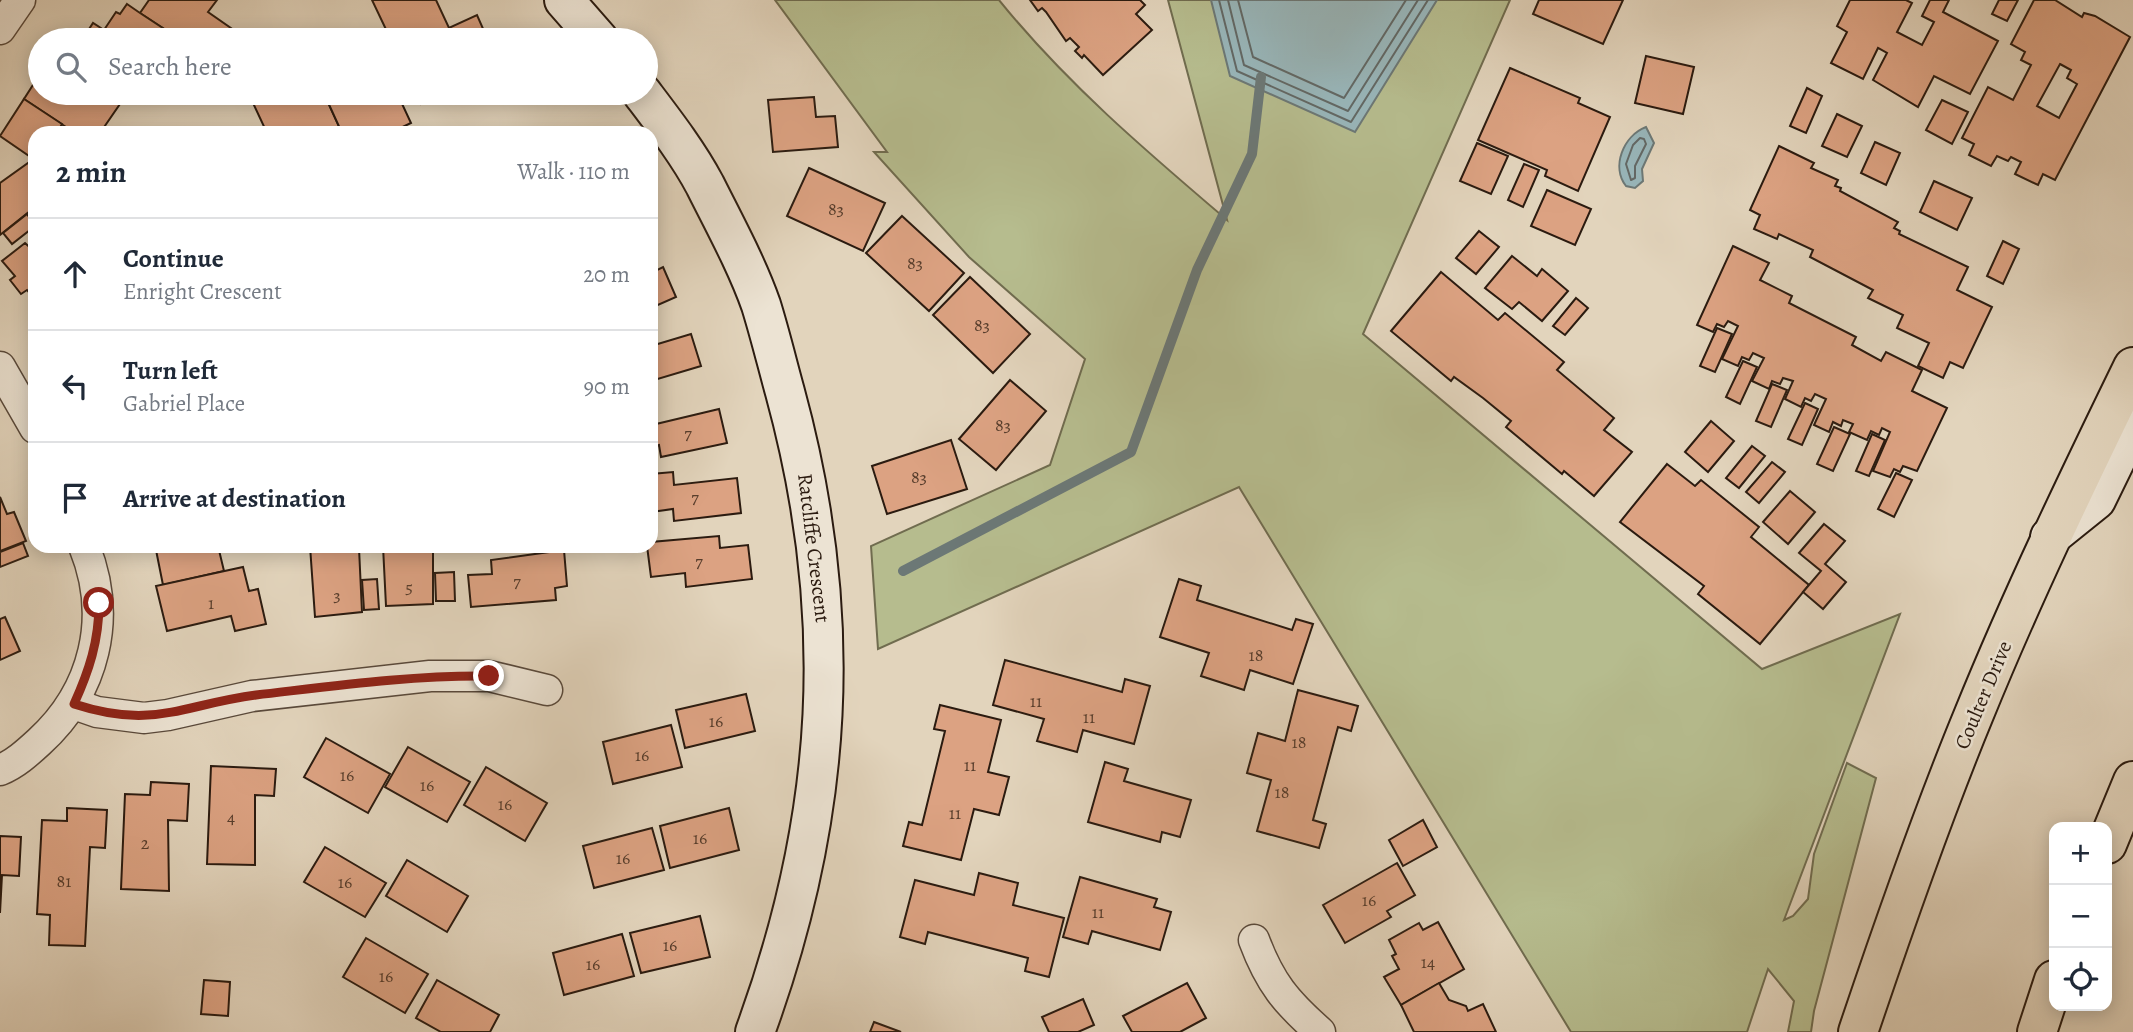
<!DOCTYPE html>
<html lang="en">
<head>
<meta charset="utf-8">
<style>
	body { margin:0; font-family:Alegreya,serif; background:#f6f6f7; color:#1f2937 }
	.controls { position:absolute; right:21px; bottom:21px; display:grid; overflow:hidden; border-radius:14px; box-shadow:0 4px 18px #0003 }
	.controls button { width:63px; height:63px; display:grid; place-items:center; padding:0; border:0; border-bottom:2px solid #e0e1e3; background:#fff; color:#1f2937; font:35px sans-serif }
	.stop { position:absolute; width:21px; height:21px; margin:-16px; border:5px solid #8f2418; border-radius:50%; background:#fff }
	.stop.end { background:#8f2418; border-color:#fff; box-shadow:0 2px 7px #0008 }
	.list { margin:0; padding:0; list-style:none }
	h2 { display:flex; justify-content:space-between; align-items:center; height:91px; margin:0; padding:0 28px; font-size:30px }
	h2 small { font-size:23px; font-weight:400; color:#747a83 }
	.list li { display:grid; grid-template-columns:46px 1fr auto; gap:21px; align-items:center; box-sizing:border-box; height:112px; padding:0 28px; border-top:2px solid #e0e1e3 }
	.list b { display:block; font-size:26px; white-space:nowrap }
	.list p { margin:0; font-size:23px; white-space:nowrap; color:#747a83 }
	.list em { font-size:23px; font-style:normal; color:#747a83 }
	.icon { flex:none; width:38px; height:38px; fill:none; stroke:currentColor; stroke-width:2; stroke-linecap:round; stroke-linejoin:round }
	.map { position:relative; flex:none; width:2133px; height:1032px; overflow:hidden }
	.search { position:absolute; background:#fff; box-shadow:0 4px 18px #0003; left:28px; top:28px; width:630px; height:77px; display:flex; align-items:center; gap:18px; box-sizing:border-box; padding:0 24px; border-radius:38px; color:#747a83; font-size:26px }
	.panel { position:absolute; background:#fff; box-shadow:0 4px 18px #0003; left:28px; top:126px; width:630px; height:427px; border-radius:21px }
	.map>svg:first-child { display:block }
	.green { fill:#b6bc8e; stroke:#706c4f; stroke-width:2 }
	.water { fill:#98b6ba; stroke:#6c7876; stroke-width:2 }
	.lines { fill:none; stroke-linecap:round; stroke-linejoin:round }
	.shore { stroke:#626865; stroke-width:2 }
	.stream { stroke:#6c7876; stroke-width:10 }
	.building { fill:#dca282; stroke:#2b1b10; stroke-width:2; fill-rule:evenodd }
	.street-casing { stroke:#59493b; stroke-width:33 }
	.secondary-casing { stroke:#2b1b10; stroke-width:42 }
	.primary-casing { stroke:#2b1b10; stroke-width:42 }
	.street { stroke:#ece3d3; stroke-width:30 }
	.secondary { stroke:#ece3d3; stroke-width:38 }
	.primary { stroke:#e2d4bc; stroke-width:38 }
	.route { stroke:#8f2418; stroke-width:9 }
	.labels { text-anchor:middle; stroke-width:5; stroke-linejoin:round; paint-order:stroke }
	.number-label { font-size:18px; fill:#573d2c }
	.street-label { font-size:21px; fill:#2b1b10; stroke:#ece3d3 }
</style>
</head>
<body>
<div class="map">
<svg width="2133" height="1032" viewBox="0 0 2133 1032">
	<rect width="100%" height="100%" fill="#e2d4bc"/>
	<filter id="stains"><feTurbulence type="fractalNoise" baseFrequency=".00286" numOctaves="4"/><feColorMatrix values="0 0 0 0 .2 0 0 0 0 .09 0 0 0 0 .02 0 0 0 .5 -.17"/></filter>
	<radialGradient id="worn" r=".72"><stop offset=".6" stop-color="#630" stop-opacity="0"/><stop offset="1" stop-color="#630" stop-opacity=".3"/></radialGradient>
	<path class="green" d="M775,0H999C1066,83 1146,151 1227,220L1168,0H1510L1363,334L1762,669L1900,614L1784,920L1793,916L1808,899L1814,854L1847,763L1876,778L1814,1011L1811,1032H1788L1794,1001L1768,969L1747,1032H1571L1239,487L878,649L871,546L1050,465L1085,359L969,257L874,152H887Z"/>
	<g class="water">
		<path d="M1211,0H1437L1355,132L1230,76Z"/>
		<path d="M1646,127L1654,143L1642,169L1643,181L1635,188L1626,186C1611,167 1623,136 1646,127Z"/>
	</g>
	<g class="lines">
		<g class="shore">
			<path d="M1219,0L1237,71L1351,122L1428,0"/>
			<path d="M1228,0L1244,65L1348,111L1418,0"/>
			<path d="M1238,0L1253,57L1344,98L1406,0"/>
			<path d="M1640,138L1644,139L1646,144L1635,166V178L1631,180L1626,164L1633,145Z"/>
		</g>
		<path class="stream" d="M903,571L1131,452L1197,270L1252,154L1261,77"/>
	</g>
	<g class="building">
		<path d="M149,0H217L208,12L238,33L233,40H181L140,13Z"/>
		<path d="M372,0H436L449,28L477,15L488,40H391Z"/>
		<path d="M1030,0H1140L1145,5L1136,14L1152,30L1103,75L1084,55L1082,58L1075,51L1079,47L1070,38L1066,41L1046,12L1042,8L1038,11Z"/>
		<path d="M1539,0H1623L1603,44L1533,14Z"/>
		<path d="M1850,0H1906L1912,3L1897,32L1922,45L1934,22L1922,16L1930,0H1949L1943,12L1998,41L1970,94L1934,76L1918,107L1873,80L1887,53L1878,48L1863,79L1831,63L1847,32L1837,26Z"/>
		<path d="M1999,0H2018L2007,21L1992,14Z"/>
		<path d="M2034,0H2055L2082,17L2084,13L2095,16L2130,37L2055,180L2043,174L2038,185L2015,174L2021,162L2011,157L2008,161L1997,156L1991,166L1969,155L1974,144L1962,138L1988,87L2013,100L2031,65L2021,60L2025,52L2011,44ZM2060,64L2071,70L2067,78L2077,84L2059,118L2037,106Z"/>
		<path d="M127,4L140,13L181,40H82L93,23L104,30L116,12L120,14Z"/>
		<path d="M1646,56L1694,67L1683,114L1635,103Z"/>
		<path d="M1510,68L1580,98L1578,103L1610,117L1578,191L1545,176L1547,170L1478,140Z"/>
		<path d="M40,74V93H109L122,101L100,133H75L24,99Z"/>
		<path d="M1807,88L1822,96L1806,133L1790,126Z"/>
		<path d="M275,93H301L305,102L317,97L320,102L326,98L342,133H267L253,103Z"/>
		<path d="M336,93L344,96L349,93L353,102L374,93H397L411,123L390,133H342L326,98Z"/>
		<path d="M416,93H445L421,104Z"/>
		<path d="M814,97L816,117L835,116L838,147L773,152L768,100Z"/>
		<path d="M24,99L62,124L57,133H35V158H32L0,136Z"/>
		<path d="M1942,100L1968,112L1952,144L1926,130Z"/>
		<path d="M1837,114L1862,126L1847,157L1822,146Z"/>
		<path d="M1875,142L1900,153L1886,185L1861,173Z"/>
		<path d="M1477,143L1508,156L1491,194L1460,181Z"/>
		<path d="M1779,146L1814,163L1811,168L1838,180L1835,186L1841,188L1840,191L1898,222L1894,228L1900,231L1899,234L1968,267L1957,290L1992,307L1963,368L1950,362L1943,378L1918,366L1929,343L1897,328L1903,315L1868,298L1873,290L1810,257L1813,250L1779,234L1777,239L1754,229L1760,215L1750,210Z"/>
		<path d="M35,158V207L0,235V183Z"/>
		<path d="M1524,164L1539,170L1523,207L1508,200Z"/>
		<path d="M809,168L885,203L863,251L787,216Z"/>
		<path d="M1934,181L1972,198L1957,230L1920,212Z"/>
		<path d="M1547,190L1591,209L1575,245L1531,226Z"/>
		<path d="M27,214L35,226L12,244L3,233Z"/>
		<path d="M902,216L964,273L929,311L866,253Z"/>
		<path d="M1479,231L1499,247L1476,274L1456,258Z"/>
		<path d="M2003,241L2019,249L2003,284L1987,276Z"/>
		<path d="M25,243L35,252V300L27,290L21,294L10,280L15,276L2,261Z"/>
		<path d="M1733,246L1769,263L1760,280L1792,296L1789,303L1856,337L1852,345L1881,361L1886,352L1922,370L1912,391L1947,408L1917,471L1903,466L1900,472L1894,469L1890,477L1873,471L1890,432L1882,428L1879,435L1871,431L1867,440L1849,432L1853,424L1843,420L1841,426L1833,422L1829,432L1814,425L1826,399L1815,394L1811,401L1805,398L1801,407L1785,399L1793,381L1783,378L1780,384L1772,381L1769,389L1752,381L1764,358L1753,353L1749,360L1742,357L1738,366L1722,359L1738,326L1728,321L1724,327L1717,324L1713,332L1697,325Z"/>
		<path d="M1512,256L1537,276L1542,269L1568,291L1542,321L1519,302L1512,309L1485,288Z"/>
		<path d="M663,267L676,297L651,308V273Z"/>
		<path d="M1441,272L1498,320L1505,313L1564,362L1557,370L1614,418L1604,430L1632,452L1594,496L1564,471L1562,474L1506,427L1511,421L1483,398L1454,377L1451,381L1391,331Z"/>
		<path d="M970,277L1030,334L993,373L933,315Z"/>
		<path d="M1576,298L1588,308L1565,335L1553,326Z"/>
		<path d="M1717,328L1732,334L1715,372L1700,366Z"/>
		<path d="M691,334L701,366L651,381V346Z"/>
		<path d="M1743,361L1757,367L1740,404L1726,397Z"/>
		<path d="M1010,380L1046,411L996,470L959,439Z"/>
		<path d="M1772,384L1787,390L1771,427L1756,421Z"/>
		<path d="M1805,403L1818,409L1802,445L1788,439Z"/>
		<path d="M652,405L656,424L719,409L727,443L661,457L659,445L651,447Z"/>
		<path d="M1711,421L1734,441L1708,472L1685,452Z"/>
		<path d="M1834,427L1850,434L1833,471L1817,464Z"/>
		<path d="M1872,434L1885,440L1869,476L1856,471Z"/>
		<path d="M951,440L967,489L887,514L872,466Z"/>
		<path d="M1752,446L1765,456L1739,488L1726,478Z"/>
		<path d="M1772,462L1785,472L1759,503L1746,492Z"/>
		<path d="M1667,464L1695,486L1701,480L1759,527L1751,537L1809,585L1760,644L1698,594L1704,586L1620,522Z"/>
		<path d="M673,472L674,485L737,478L741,513L674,521L673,509L651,512V474Z"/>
		<path d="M1896,473L1912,480L1894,517L1878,509Z"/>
		<path d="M1790,491L1815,512L1788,544L1763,522Z"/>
		<path d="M0,497L7,514L14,512L26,541L0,551Z"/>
		<path d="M1824,524L1845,541L1825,564L1846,582L1823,609L1803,592L1821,571L1799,553Z"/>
		<path d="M719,536L720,548L748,545L752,579L686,587L685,573L651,577L647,546H651V542Z"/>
		<path d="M23,543L28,556L0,567V552Z"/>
		<path d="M175,546H218L224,571L163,585L156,550Z"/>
		<path d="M310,546L359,548L362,612L315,617Z"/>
		<path d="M383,546H433V604L386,606Z"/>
		<path d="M564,550L567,586L555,588L556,600L471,607L468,575L492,574L491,560Z"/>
		<path d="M243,567L249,591L258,589L266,624L235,631L231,616L167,631L156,586Z"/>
		<path d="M454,572L455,601H436L435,573Z"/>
		<path d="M377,579L379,609L364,610L362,580Z"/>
		<path d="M1179,579L1201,586L1197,600L1292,630L1296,619L1313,624L1293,684L1250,670L1244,690L1201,676L1209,653L1160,637Z"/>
		<path d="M5,617L20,651L0,660V619Z"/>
		<path d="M1005,660L1122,692L1125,679L1150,686L1134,744L1083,730L1077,752L1037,741L1044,719L993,705Z"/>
		<path d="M1298,690L1358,706L1351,731L1338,727L1313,820L1326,824L1319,848L1257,831L1271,780L1247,773L1258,733L1285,741Z"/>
		<path d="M746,694L755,731L685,748L676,710Z"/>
		<path d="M940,705L1001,720L988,772L1009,777L999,815L974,809L961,860L903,846L909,822L922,825L945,731L934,729Z"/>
		<path d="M671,725L682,767L613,784L603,742Z"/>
		<path d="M326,738L390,774L368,813L304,777Z"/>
		<path d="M408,747L470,782L447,822L385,787Z"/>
		<path d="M1105,762L1128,769L1124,781L1191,800L1180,837L1162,832L1160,842L1088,822Z"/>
		<path d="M211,766L276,769L274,796L255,795V865L207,864Z"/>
		<path d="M486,767L547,803L525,841L464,805Z"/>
		<path d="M151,782L189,784L187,821L168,820L169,891L121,889L125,794L150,795Z"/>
		<path d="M67,808L107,810L105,848L90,847L85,946L49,945L50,915L37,914L42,820L67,821Z"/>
		<path d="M729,808L739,850L670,868L660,826Z"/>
		<path d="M1423,820L1437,847L1403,866L1389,840Z"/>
		<path d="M652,828L664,870L594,888L583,846Z"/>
		<path d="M0,836L21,837L19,876L2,875L0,913Z"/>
		<path d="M325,847L386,883L365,917L304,882Z"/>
		<path d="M407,860L468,896L447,932L386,896Z"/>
		<path d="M1397,863L1415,895L1387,911L1391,917L1345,943L1323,905Z"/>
		<path d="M979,873L1018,883L1013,905L1064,918L1049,977L1025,971L1028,958L928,932L925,944L900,937L915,880L974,895Z"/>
		<path d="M1080,877L1157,899L1154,907L1171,912L1160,950L1092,931L1088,944L1063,937Z"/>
		<path d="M700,916L710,957L641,973L630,933Z"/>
		<path d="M1438,922L1464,969L1401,1005L1384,977L1399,969L1392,956L1396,954L1389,940L1419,923L1423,930Z"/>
		<path d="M622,934L634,976L564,995L553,953Z"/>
		<path d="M366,938L428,974L405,1013L343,977Z"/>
		<path d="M204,980L230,982L228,1016L201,1014Z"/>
		<path d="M437,980L499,1015L490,1032H441L416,1018Z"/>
		<path d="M1187,983L1206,1018L1180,1032H1132L1123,1016Z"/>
		<path d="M1439,983L1449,1000L1466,1006L1468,1011L1483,1004L1496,1032H1414L1401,1005Z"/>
		<path d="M1083,999L1094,1025L1078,1032H1049L1042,1017Z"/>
		<path d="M874,1022L901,1032H870Z"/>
	</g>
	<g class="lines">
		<g class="street-casing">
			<g id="street">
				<path d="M0,29L20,0"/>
				<path d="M0,367L35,428"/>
				<path d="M74,704L97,712L144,718L168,715L252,696L430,676H489L547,690"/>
				<path d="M0,770C15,764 27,753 39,742C95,691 113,617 84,546"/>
				<path d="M1254,940C1270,983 1286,1002 1320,1032"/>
			</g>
		</g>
		<g class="secondary-casing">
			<g id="secondary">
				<path d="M564,0L599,40"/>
				<path d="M642,93C664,122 688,153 705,185C724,223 747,265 761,305C770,334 777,363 785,392C846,615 834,816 755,1032"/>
				<path d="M2050,537L2096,500L2133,424"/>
			</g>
		</g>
		<g class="primary-casing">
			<g id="primary">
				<path d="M2107,844L2133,781"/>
				<path d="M1858,1032C1894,925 1931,818 1974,714C2022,596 2077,482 2133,367"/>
				<path d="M2037,1032L2054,980"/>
			</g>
		</g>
		<use href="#street" class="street"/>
		<use href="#secondary" class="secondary"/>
		<use href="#primary" class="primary"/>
	</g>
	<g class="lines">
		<path class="route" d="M99,603C99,641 89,671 74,704C154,730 181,705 256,695C334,686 411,675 489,676"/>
	</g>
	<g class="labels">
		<g class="number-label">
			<text x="836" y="215">83</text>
			<text x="915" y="269">83</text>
			<text x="982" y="331">83</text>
			<text x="1003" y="431">83</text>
			<text x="688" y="439">7</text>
			<text x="919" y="483">83</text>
			<text x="695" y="503">7</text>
			<text x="699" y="567">7</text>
			<text x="517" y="587">7</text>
			<text x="409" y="593">5</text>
			<text x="337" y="601">3</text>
			<text x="211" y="609">1</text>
			<text x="1256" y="661">18</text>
			<text x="1036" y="707">11</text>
			<text x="1089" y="723">11</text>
			<text x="716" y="727">16</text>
			<text x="1299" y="748">18</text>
			<text x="642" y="761">16</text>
			<text x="970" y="771">11</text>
			<text x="347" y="781">16</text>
			<text x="427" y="791">16</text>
			<text x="1282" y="798">18</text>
			<text x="505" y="810">16</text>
			<text x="955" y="819">11</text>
			<text x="231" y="823">4</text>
			<text x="700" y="844">16</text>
			<text x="145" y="849">2</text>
			<text x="623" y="864">16</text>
			<text x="64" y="887">81</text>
			<text x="345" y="888">16</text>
			<text x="1369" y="906">16</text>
			<text x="1098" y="918">11</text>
			<text x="670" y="951">16</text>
			<text x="1428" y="968">14</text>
			<text x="593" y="970">16</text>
			<text x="386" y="982">16</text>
		</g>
		<g class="street-label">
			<text transform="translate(814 548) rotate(83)" y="7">Ratcliffe Crescent</text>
			<text transform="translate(1983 695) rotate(-67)" y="7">Coulter Drive</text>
		</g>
	</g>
	<rect width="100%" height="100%" filter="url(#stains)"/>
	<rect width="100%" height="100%" fill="url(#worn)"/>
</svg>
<div class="controls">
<button>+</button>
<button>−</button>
<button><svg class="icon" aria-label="locate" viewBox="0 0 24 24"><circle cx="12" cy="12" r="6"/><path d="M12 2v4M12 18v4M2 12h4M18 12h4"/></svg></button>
</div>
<div class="stop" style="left:99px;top:603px"></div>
<div class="stop end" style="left:489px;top:676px"></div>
<div class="search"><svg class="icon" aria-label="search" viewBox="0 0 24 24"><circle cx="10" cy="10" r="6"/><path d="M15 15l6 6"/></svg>Search here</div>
<section class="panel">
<h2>2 min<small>Walk · 110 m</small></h2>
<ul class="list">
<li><svg class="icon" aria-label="ahead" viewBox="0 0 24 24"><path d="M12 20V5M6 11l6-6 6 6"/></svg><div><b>Continue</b><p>Enright Crescent</p></div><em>20 m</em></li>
<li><svg class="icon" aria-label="left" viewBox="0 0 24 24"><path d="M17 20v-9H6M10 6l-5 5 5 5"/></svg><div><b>Turn left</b><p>Gabriel Place</p></div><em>90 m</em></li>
<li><svg class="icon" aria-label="arrive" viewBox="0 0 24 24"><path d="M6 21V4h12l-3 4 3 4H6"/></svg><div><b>Arrive at destination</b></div></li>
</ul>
</section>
</div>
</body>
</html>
